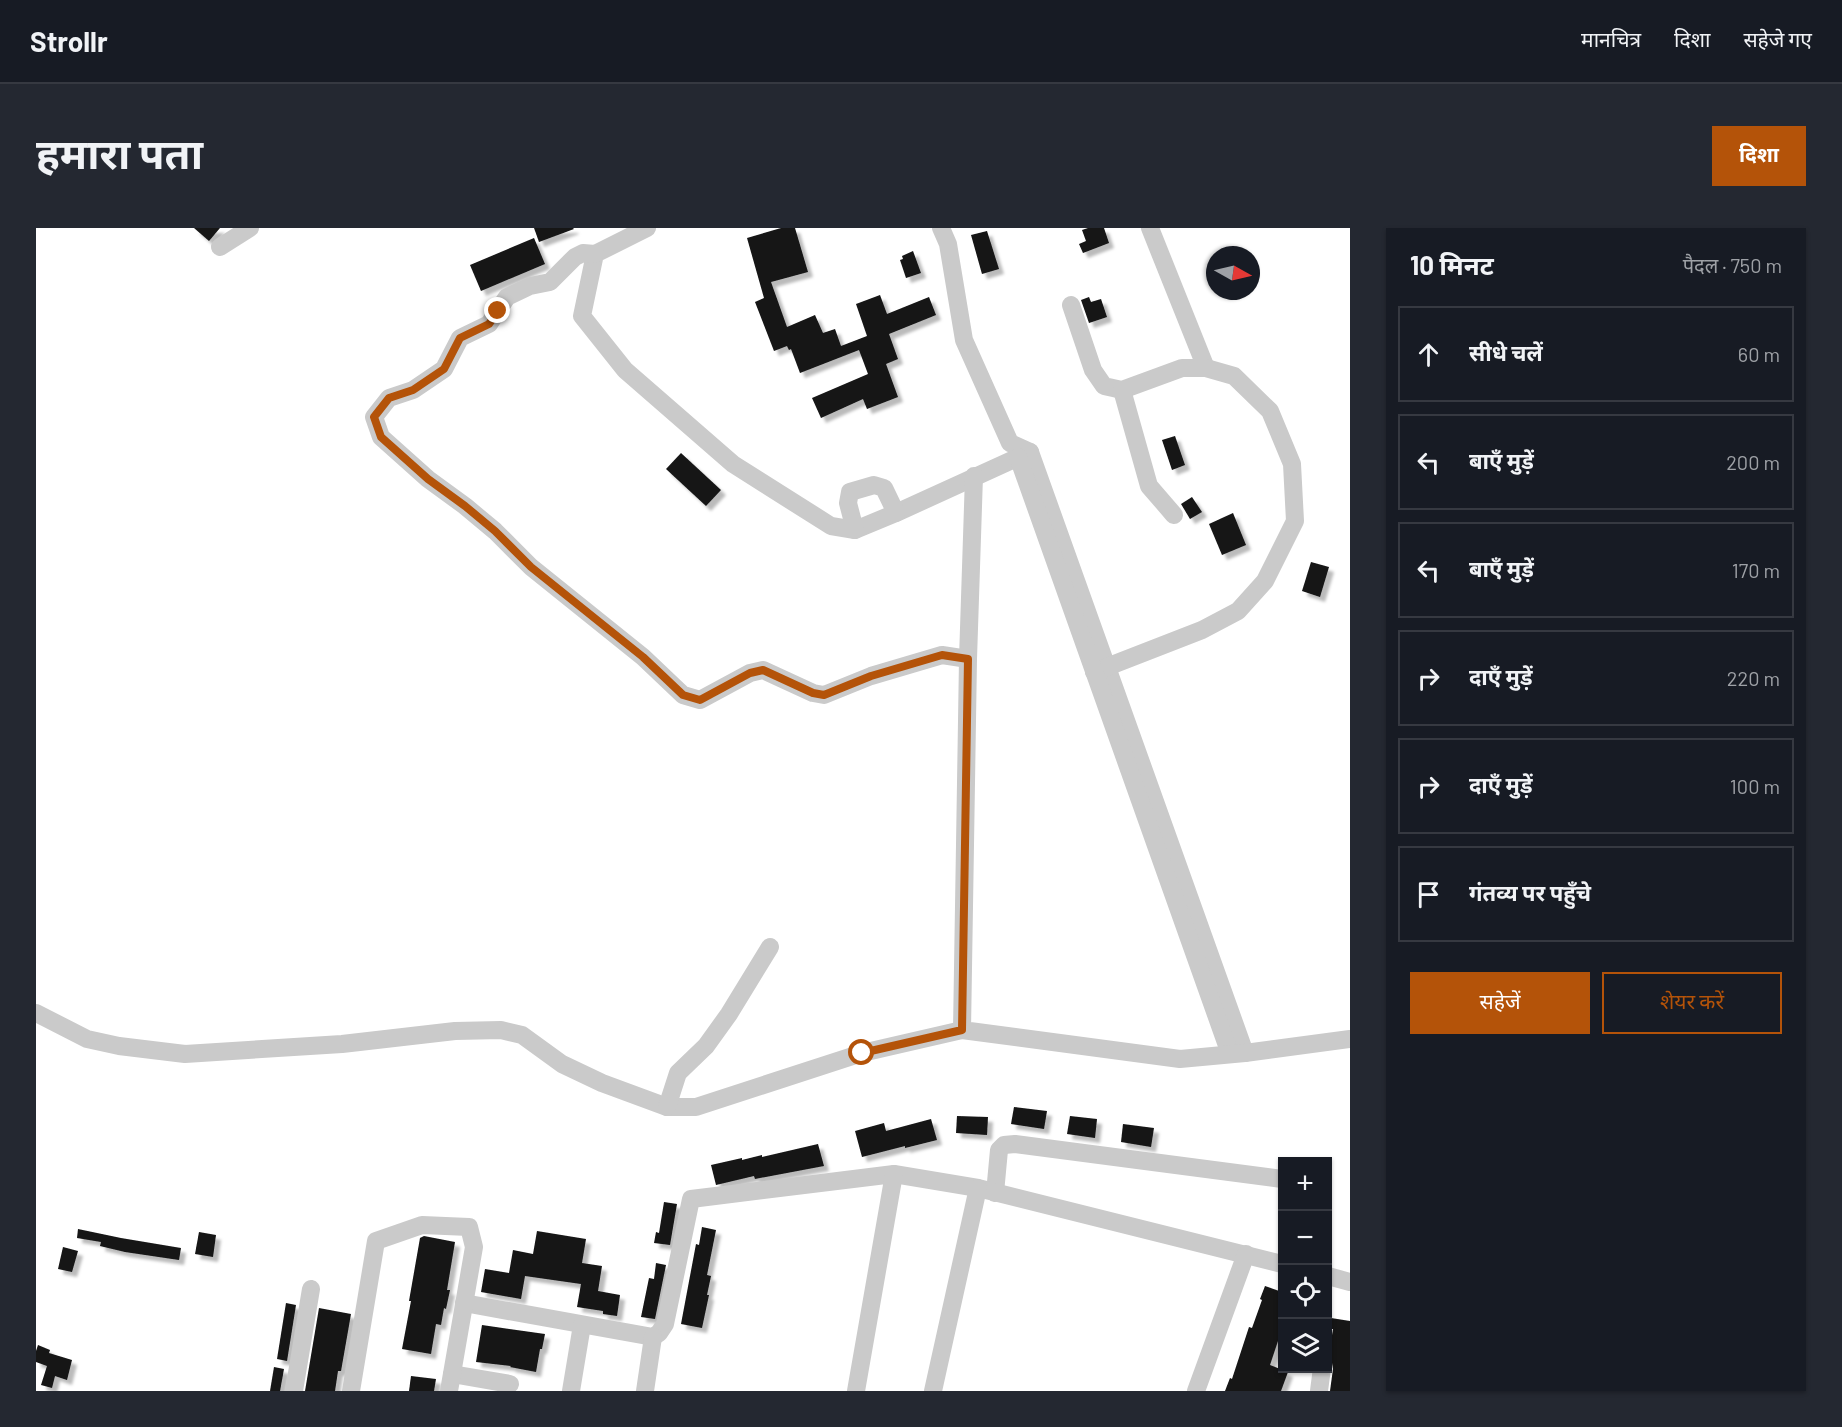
<!DOCTYPE html>
<html lang="hi">
<head>
<meta charset="utf-8">
<style>
	body { margin:0; font-family:Barlow,"Noto Sans Devanagari",sans-serif; background:#242831; color:#f1f3f6 }
	.controls { position:absolute; right:18px; bottom:18px; display:grid; overflow:hidden; border-radius:0px; box-shadow:0 2px 4px #0004 }
	.controls button { width:54px; height:54px; display:grid; place-items:center; padding:0; border:0; border-bottom:2px solid #363941; background:#171b24; color:#f1f3f6; font:30px sans-serif }
	.compass { position:absolute; left:1170px; top:18px; width:54px; height:54px; border-radius:50%; background:#171b24; box-shadow:0 2px 4px #0004; rotate:98deg }
	.stop { position:absolute; width:18px; height:18px; margin:-14px; border:4px solid #b45309; border-radius:50%; background:#fff }
	.stop.end { background:#b45309; border-color:#fff; box-shadow:0 2px 6px #0008 }
	.list { margin:0; padding:0; list-style:none }
	h2 { display:flex; justify-content:space-between; align-items:center; height:78px; margin:0; padding:0 24px; font-size:26px }
	h2 small { font-size:20px; font-weight:400; color:#9ea1a6 }
	.list li { display:grid; grid-template-columns:39px 1fr auto; gap:18px; align-items:center; box-sizing:border-box; height:96px; margin:0 12px 12px; padding:0 12px; border:2px solid #363941; border-radius:0px }
	.list b { display:block; font-size:22px; white-space:nowrap }
	.list em { font-size:20px; font-style:normal; color:#9ea1a6 }
	.actions { display:flex; gap:12px; padding:18px 24px }
	.actions a { flex:1; padding:14px 0; border:2px solid #b45309; border-radius:0px; text-align:center; font-size:21px; color:#b45309 }
	.actions .main { background:#b45309; color:#fff }
	.icon { flex:none; width:33px; height:33px; fill:none; stroke:currentColor; stroke-width:2; stroke-linecap:round; stroke-linejoin:round }
	.map { position:relative; flex:none; width:1314px; height:1163px; overflow:hidden; border-radius:0px }
	header { display:flex; align-items:center; gap:36px; box-sizing:border-box; height:84px; padding:0 30px; background:#171b24; border-bottom:2px solid #363941 }
	header strong { font-size:28px }
	nav { display:flex; gap:33px; margin-inline-start:auto; font-size:21px }
	.intro { display:flex; align-items:center; justify-content:space-between; box-sizing:border-box; height:144px; padding:0 36px }
	h1 { margin:0; font-size:42px }
	.button { padding:15px 27px; border-radius:0px; background:#b45309; color:#fff; font-size:21px; font-weight:700 }
	main { display:flex; gap:36px; padding:0 36px }
	aside { flex:1; background:#171b24; border-radius:0px; box-shadow:0 2px 4px #0004 }
	.map>svg:first-child { display:block }
	.building { fill:#141414; filter:url(#shadow) }
	.lines { fill:none; stroke-linecap:round; stroke-linejoin:round }
	.minor { stroke:#cacaca; stroke-width:18 }
	.route { stroke:#b45309; stroke-width:8 }
</style>
</head>
<body>
<header>
<strong>Strollr</strong>
<nav><a>मानचित्र</a><a>दिशा</a><a>सहेजे गए</a></nav>
</header>
<div class="intro"><h1>हमारा पता</h1><a class="button">दिशा</a></div>
<main>
<div class="map">
<svg width="1314" height="1163" viewBox="0 0 1314 1163">
	<defs>
		<filter id="shadow"><feDropShadow dx="5" dy="5" stdDeviation="1.5" flood-color="#0004"/></filter>
	</defs>
	<rect width="100%" height="100%" fill="#fff"/>
	<g class="building">
		<path d="M158,0H184L173,13Z"/>
		<path d="M498,0H537L538,1L503,14Z"/>
		<path d="M745,0H759L772,44L735,54L751,99L779,87L787,105L799,101L805,118L831,108L820,76L844,67L851,86L893,69L900,87L853,106L862,131L850,136L862,169L831,181L827,171L785,190L776,170L832,146L823,122L764,145L755,121L753,122L751,118L738,123L719,74L728,70L711,10Z"/>
		<path d="M1052,0H1068L1073,15L1047,25L1043,16L1050,13L1046,2Z"/>
		<path d="M951,3L963,41L946,46L935,7Z"/>
		<path d="M498,10L509,36L445,63L434,37Z"/>
		<path d="M877,23L885,45L870,50L864,32L867,31L866,28Z"/>
		<path d="M1053,69L1055,74L1065,71L1071,89L1053,95L1045,72Z"/>
		<path d="M1139,208L1149,237L1136,242L1126,212Z"/>
		<path d="M645,225L685,262L670,278L630,241Z"/>
		<path d="M1156,269L1166,284L1154,291L1145,276Z"/>
		<path d="M1197,285L1210,317L1186,327L1173,296Z"/>
		<path d="M1275,334L1293,339L1284,369L1266,363Z"/>
		<path d="M978,879L1011,883L1008,901L975,896Z"/>
		<path d="M921,888L952,889L951,907L920,905Z"/>
		<path d="M1034,888L1061,891L1059,910L1031,906Z"/>
		<path d="M895,891L901,912L869,920V918L826,929L819,903L848,895L850,903Z"/>
		<path d="M1087,896L1118,900L1115,919L1085,914Z"/>
		<path d="M782,916L788,938L719,951L718,948L680,957L675,937L706,930V932L726,927V929Z"/>
		<path d="M628,974L641,976L634,1017L618,1015L620,1004L623,1005Z"/>
		<path d="M666,999L680,1002L671,1047L675,1048L671,1067H673L666,1100L645,1096L660,1016L663,1017Z"/>
		<path d="M42,1001L85,1010L145,1020L143,1032L89,1024L64,1018L65,1014L41,1010Z"/>
		<path d="M501,1003L550,1011L546,1035L566,1038L562,1063L584,1067L581,1088L567,1086V1083L541,1079L545,1056L489,1048L485,1071L445,1064L449,1041L473,1045L477,1022L497,1026Z"/>
		<path d="M163,1004L180,1007L177,1029L159,1026Z"/>
		<path d="M388,1008L419,1014L411,1062H414L410,1081L408,1080L405,1097L400,1096L395,1126L366,1121L375,1073H373L384,1010Z"/>
		<path d="M27,1019L42,1023L36,1044L22,1041Z"/>
		<path d="M620,1035L630,1037L619,1091L605,1089L613,1050L618,1051Z"/>
		<path d="M1229,1058L1246,1064V1101L1234,1137L1252,1144L1245,1163H1189L1194,1150L1196,1151L1213,1099L1216,1100L1226,1072L1224,1071Z"/>
		<path d="M250,1075L260,1077L251,1133L241,1131Z"/>
		<path d="M283,1080L315,1086L305,1143H302L299,1163H269Z"/>
		<path d="M1295,1090L1314,1093V1163H1294L1297,1141L1296,1135L1292,1131L1297,1101H1294Z"/>
		<path d="M446,1097L509,1106L506,1121H504L500,1144L474,1139L475,1138L440,1134Z"/>
		<path d="M2,1117L14,1122L13,1125L36,1132L31,1152L19,1148L16,1160L5,1157L11,1138L0,1134V1123Z"/>
		<path d="M238,1139L248,1141L244,1163H234Z"/>
		<path d="M375,1148L400,1151L398,1163H373Z"/>
	</g>
	<g class="lines">
		<g class="minor">
			<path d="M611,0L559,26L546,88L589,142L697,236L795,298L819,302L860,285L994,224"/>
			<path d="M905,0L912,16L928,112L974,215L994,224L1209,825"/>
			<path d="M1114,0L1170,140"/>
			<path d="M184,19L214,0"/>
			<path d="M559,26L547,25L539,29L514,54L494,58L471,69L453,96L424,110L408,141L377,162L353,170L338,189L345,209L392,251L429,278L459,303L495,339L607,429L647,467L664,472L714,445L727,442L777,465L788,467L835,448L906,427L932,431"/>
			<path d="M1035,77L1057,142L1068,158L1086,162L1146,140H1170L1198,148L1234,183L1256,236L1259,293L1229,353L1202,383L1166,402L1058,444"/>
			<path d="M1086,162L1113,258L1138,287"/>
			<path d="M982,229L1194,826"/>
			<path d="M938,248L932,431L926,802L1144,831L1209,825L1314,811"/>
			<path d="M819,302L812,275L814,264L838,257L848,260L860,285"/>
			<path d="M0,785L51,811L83,818L149,826L306,816L419,803L465,802L486,807L526,836L566,855L631,879H660L826,825L926,802"/>
			<path d="M631,879L642,845L670,818L693,786L734,719"/>
			<path d="M959,965L963,922L968,917L979,916L1246,951"/>
			<path d="M1292,1048L1314,1054"/>
			<path d="M428,1075L617,1109L623,1105L629,1096L655,971L858,946L942,960L1246,1036"/>
			<path d="M416,1146L474,1156"/>
			<path d="M258,1163L275,1061"/>
			<path d="M315,1163L340,1013L386,997L433,999L438,1019L413,1163"/>
			<path d="M535,1163L546,1097"/>
			<path d="M609,1163L617,1109"/>
			<path d="M820,1163L858,946"/>
			<path d="M897,1163L942,960"/>
			<path d="M1160,1163L1210,1026"/>
			<path d="M1283,1163L1286,1140"/>
		</g>
	</g>
	<g class="lines">
		<path class="route" d="M462,83L453,96L424,110L408,141L377,162L353,170L338,189L345,209L392,251L429,278L459,303L495,339L607,429L647,467L664,472L714,445L727,442L777,465L788,467L835,448L906,427L932,431L926,802L826,825"/>
	</g>
</svg>
<div class="controls">
<button>+</button>
<button>−</button>
<button><svg class="icon" aria-label="locate" viewBox="0 0 24 24"><circle cx="12" cy="12" r="6"/><path d="M12 2v4M12 18v4M2 12h4M18 12h4"/></svg></button>
<button><svg class="icon" aria-label="layers" viewBox="0 0 24 24"><path d="M12 4l9 5-9 5-9-5zM3 14l9 5 9-5"/></svg></button>
</div>
<svg class="compass" viewBox="-18 -18 36 36"><path d="M0-13l5 13h-10z" fill="#e53935"/><path d="M0 13l5-13h-10z" fill="#9ea1a6"/></svg>
<div class="stop" style="left:826px;top:825px"></div>
<div class="stop end" style="left:462px;top:83px"></div>
</div>
<aside>
<h2>10 मिनट<small>पैदल · 750 m</small></h2>
<ul class="list">
<li><svg class="icon" aria-label="ahead" viewBox="0 0 24 24"><path d="M12 20V5M6 11l6-6 6 6"/></svg><div><b>सीधे चलें</b></div><em>60 m</em></li>
<li><svg class="icon" aria-label="left" viewBox="0 0 24 24"><path d="M17 20v-9H6M10 6l-5 5 5 5"/></svg><div><b>बाएँ मुड़ें</b></div><em>200 m</em></li>
<li><svg class="icon" aria-label="left" viewBox="0 0 24 24"><path d="M17 20v-9H6M10 6l-5 5 5 5"/></svg><div><b>बाएँ मुड़ें</b></div><em>170 m</em></li>
<li><svg class="icon" aria-label="right" viewBox="0 0 24 24"><path d="M7 20v-9h11M14 6l5 5-5 5"/></svg><div><b>दाएँ मुड़ें</b></div><em>220 m</em></li>
<li><svg class="icon" aria-label="right" viewBox="0 0 24 24"><path d="M7 20v-9h11M14 6l5 5-5 5"/></svg><div><b>दाएँ मुड़ें</b></div><em>100 m</em></li>
<li><svg class="icon" aria-label="arrive" viewBox="0 0 24 24"><path d="M6 21V4h12l-3 4 3 4H6"/></svg><div><b>गंतव्य पर पहुँचे</b></div></li>
</ul>
<div class="actions"><a class="main">सहेजें</a><a>शेयर करें</a></div>
</aside>
</main>
</body>
</html>
